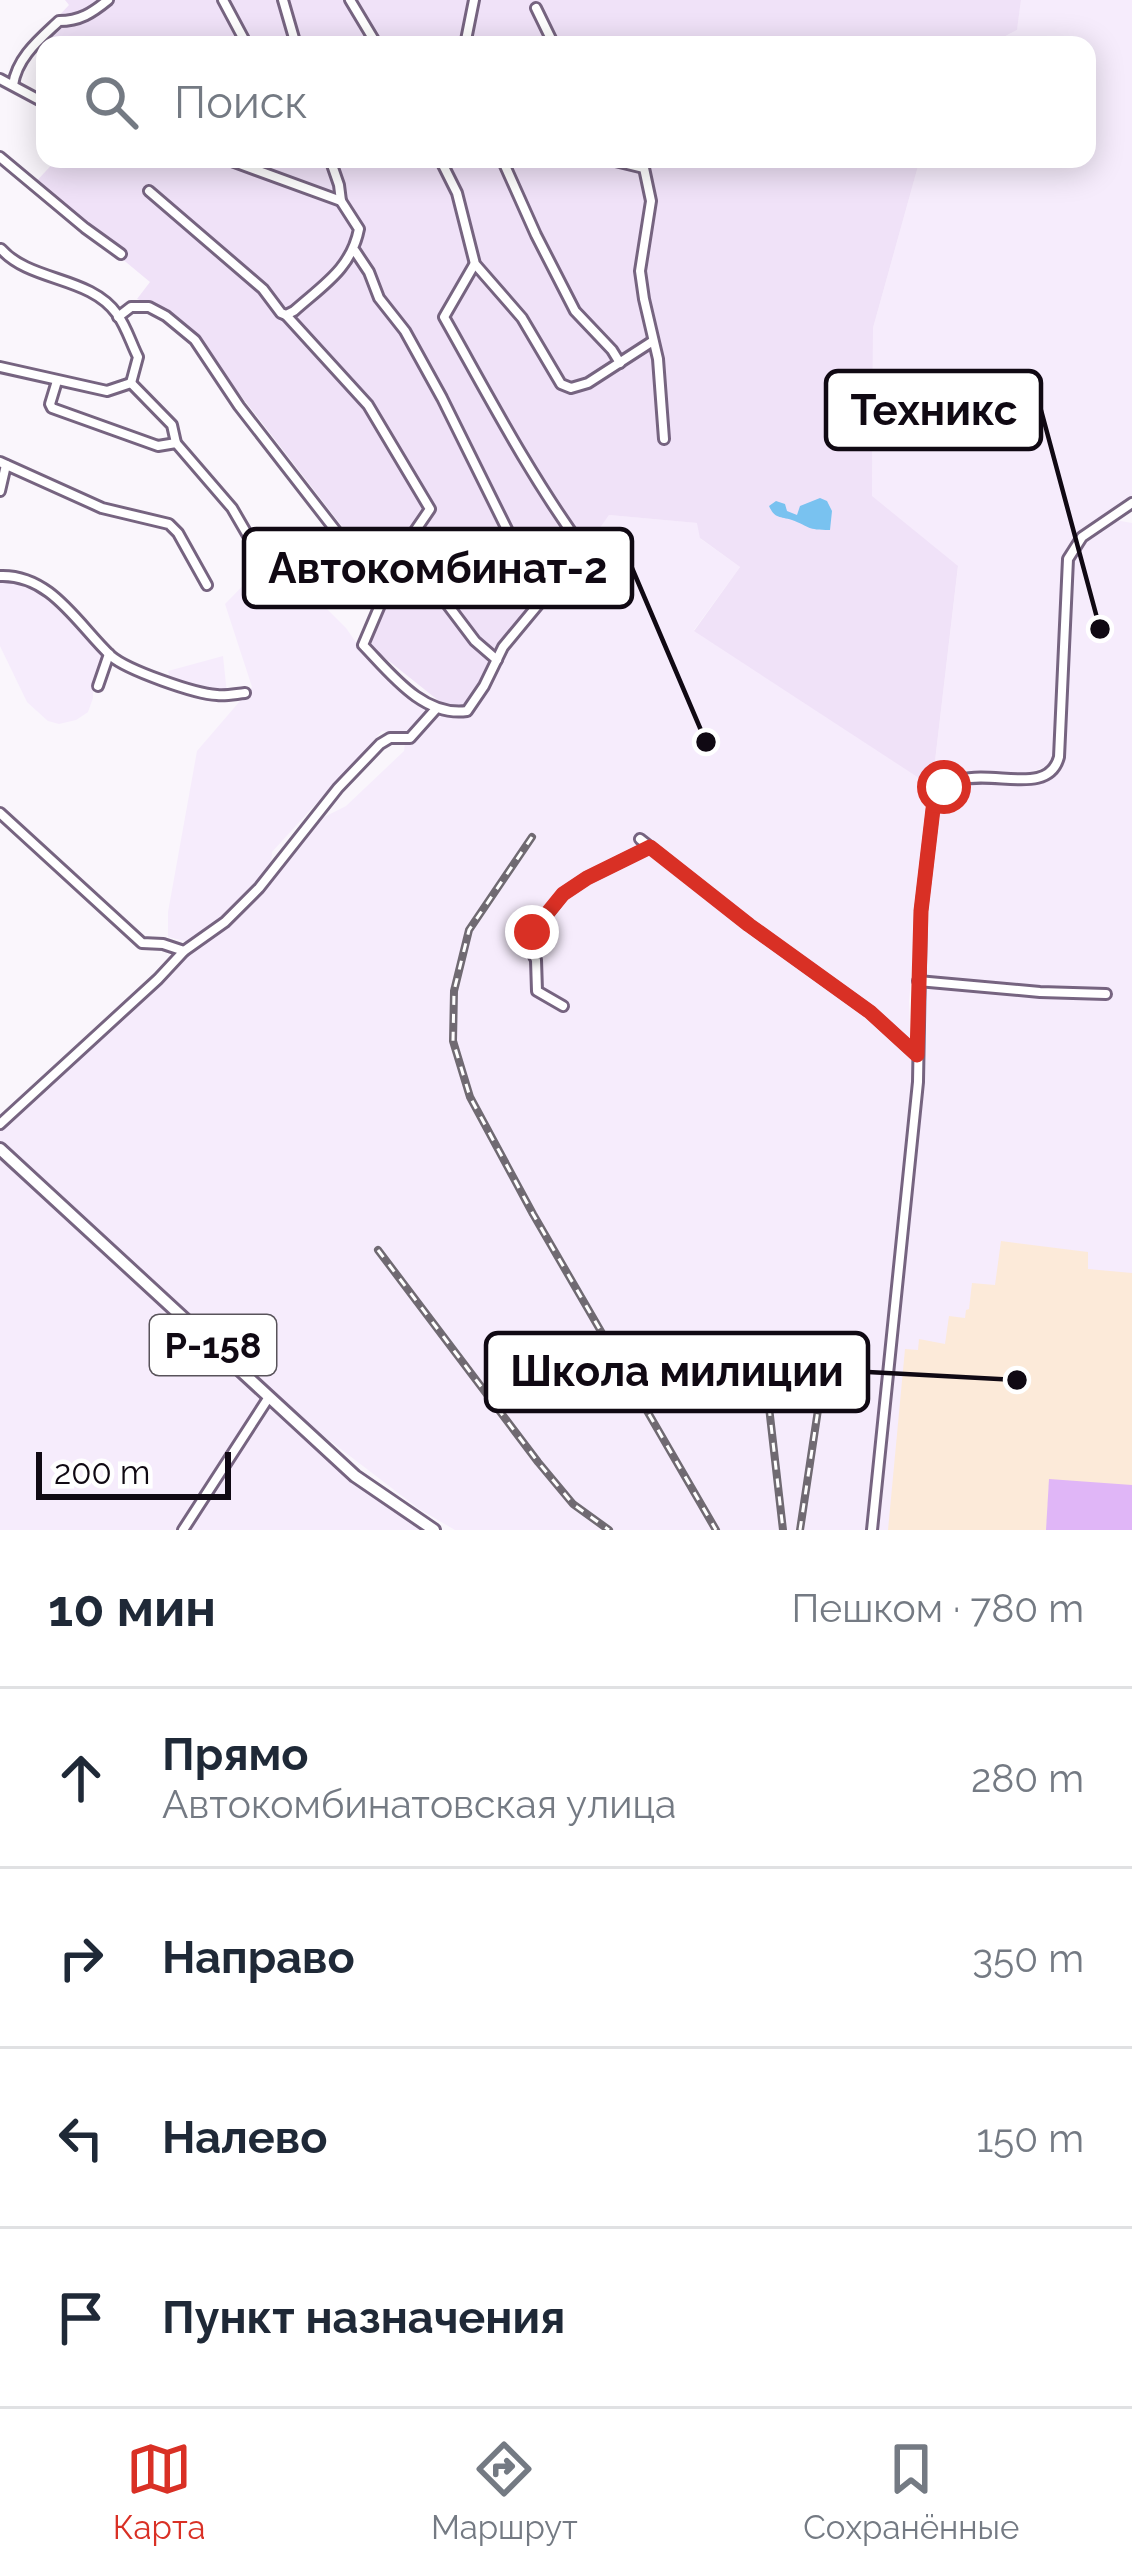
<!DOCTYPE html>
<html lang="ru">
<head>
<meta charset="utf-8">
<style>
	body { margin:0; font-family:Raleway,sans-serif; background:#f2f2f3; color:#1f2937 }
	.scale { position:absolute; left:36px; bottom:30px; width:195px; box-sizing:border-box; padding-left:12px; border:6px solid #100913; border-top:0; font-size:33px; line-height:42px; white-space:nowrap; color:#100913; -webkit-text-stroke:9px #fff; paint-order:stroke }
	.stop { position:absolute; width:36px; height:36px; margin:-27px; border:9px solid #d93025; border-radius:50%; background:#fff }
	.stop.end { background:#d93025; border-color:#fff; box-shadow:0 3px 12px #0008 }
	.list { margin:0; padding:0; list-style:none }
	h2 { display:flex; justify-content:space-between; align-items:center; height:156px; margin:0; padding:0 48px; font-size:51px }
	h2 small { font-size:39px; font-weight:400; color:#747a83 }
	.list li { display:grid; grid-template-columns:78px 1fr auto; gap:36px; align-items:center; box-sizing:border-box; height:180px; padding:0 48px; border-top:3px solid #e0e1e3 }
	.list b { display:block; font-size:45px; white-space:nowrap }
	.list p { margin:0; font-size:39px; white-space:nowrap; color:#747a83 }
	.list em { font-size:39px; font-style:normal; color:#747a83 }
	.icon { flex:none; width:66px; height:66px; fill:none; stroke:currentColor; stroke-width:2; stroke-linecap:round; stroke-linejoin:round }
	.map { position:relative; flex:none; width:1132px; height:1530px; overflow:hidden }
	.search { position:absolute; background:#fff; box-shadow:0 6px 30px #0003; left:36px; right:36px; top:36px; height:132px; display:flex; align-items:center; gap:30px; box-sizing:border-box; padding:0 42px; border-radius:24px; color:#747a83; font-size:45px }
	.sheet { height:876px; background:#fff }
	nav { display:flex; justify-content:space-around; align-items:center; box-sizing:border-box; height:168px; border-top:3px solid #e0e1e3; background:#fff; font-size:33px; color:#747a83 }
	nav a { display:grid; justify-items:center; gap:6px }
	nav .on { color:#d93025 }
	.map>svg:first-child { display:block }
	.built { fill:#f6ecfc }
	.education { fill:#fcead9 }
	.green { fill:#f0e2f8 }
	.forest { fill:#e0b6f7 }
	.water { fill:#79c2f0 }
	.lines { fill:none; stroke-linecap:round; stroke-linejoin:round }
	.minor-casing { stroke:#766480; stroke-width:14 }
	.major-casing { stroke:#766480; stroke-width:16 }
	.minor { stroke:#fff; stroke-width:8 }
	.major { stroke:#fff; stroke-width:10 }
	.rail-casing { stroke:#706a72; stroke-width:8 }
	.rail { stroke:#fff; stroke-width:3; stroke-dasharray:9; stroke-linecap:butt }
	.route { stroke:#d93025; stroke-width:15 }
	.labels { text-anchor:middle; stroke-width:10; stroke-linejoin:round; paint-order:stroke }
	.shield { fill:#fff; stroke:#58535a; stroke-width:3 }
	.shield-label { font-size:36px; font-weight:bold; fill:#100913 }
	.leader { fill:none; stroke:#100913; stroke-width:4.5 }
	.callout-dot { fill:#100913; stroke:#fff; stroke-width:4.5 }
	.callout { fill:#fff; stroke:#100913; stroke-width:4.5 }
	.callout-label { font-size:42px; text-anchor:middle; font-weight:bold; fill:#100913 }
</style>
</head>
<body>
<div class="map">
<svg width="1132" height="1530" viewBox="0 0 1132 1530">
	<rect width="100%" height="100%" fill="#faf6fc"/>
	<g class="built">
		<path d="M1021,0H1132V496L1085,528L1067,547L1063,559L1053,759L1048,766L1028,773L969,771L949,774L935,761L958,567L872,497L873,328L920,159H1087V45H988L1017,30Z"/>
		<path d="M609,515L698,523L701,539L740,567L694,630L923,780L927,791L909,1002L912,1089L867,1530H455L419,1509L316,1430L0,1141V1128L60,1070L97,1044L185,955L226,930L258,897L316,821L346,806L404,751L406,735L382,731L272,852L271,864L261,879L230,910L193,943L168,937V912L197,751L252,687L225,604L273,555L346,628L362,651L424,705L426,711L508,643Z"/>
		<path d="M1115,520L1132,523V1530H876L923,1062L919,973L940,798L949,787L965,783L1034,782L1044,780L1061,770L1068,673L1070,585L1074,558L1079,547L1093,534Z"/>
		<path d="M0,578H14L43,590L67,611L106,655L93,681V698L88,712L76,720L59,724L48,721L27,702L0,646Z"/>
		<path d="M223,656L227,694L200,690L170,678L168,671Z"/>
		<path d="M0,1158L353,1482L425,1530H0Z"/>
	</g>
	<path class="education" d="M1001,1241L1088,1252V1269L1132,1273V1530H888L905,1349L918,1350L919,1339L945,1344L949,1316L965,1318L966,1310L969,1309L972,1283L995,1285Z"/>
	<g class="green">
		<path d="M65,0H1021L1017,30L988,45L45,46L38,38L69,5Z"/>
		<path d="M57,159H920L873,328L872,496L958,566L935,761L949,774L939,778L927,791L922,780L694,631L740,567L700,538L697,523L609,515L582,553L507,646L476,710L439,701L360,638L392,591L194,335L159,307L137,299L150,282L33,185Z"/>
	</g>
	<path class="forest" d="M1049,1479L1132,1485V1530H1046Z"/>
	<path class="water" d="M820,498L827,501L832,511L830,530C806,530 811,527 792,520C779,516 775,519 769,506L776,501L785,504L787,511L797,515L800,506Z"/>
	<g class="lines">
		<g class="minor-casing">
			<g id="minor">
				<path d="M223,0L247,45"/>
				<path d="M283,0L296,45"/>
				<path d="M350,0L377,45"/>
				<path d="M536,8L554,45"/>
				<path d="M465,45L474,0"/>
				<path d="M0,79L45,103"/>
				<path d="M13,85C17,57 40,39 59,21C80,21 92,13 108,0"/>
				<path d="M0,157L85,228L121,254"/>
				<path d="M226,159L341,201L359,229C351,269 323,285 294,311L286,315L368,405L430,509L387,572L389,584L363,645C391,674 423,717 467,711L484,686L503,647L542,600L442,398L405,331L379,298L369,272L355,251"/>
				<path d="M330,159L339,185L341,201"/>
				<path d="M440,159L457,193L475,264L522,318L561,384L571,388L588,383L653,341"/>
				<path d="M502,159L536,235L575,311L612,350L620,363"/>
				<path d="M607,159L644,168L651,201L640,271L644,299L658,359L664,439"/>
				<path d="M149,191L263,289L281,313L286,315"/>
				<path d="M1,249C30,282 90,276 117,314C126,326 131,343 138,357L131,383"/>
				<path d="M474,265L444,317C488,395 529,474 582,547"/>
				<path d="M118,317L131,307H149L166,316L195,340L239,406L350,549L388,589"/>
				<path d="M0,367L107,391L131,383"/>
				<path d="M57,381L50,404L52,408L158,446L176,443"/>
				<path d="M131,383L172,425L176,443L232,508L261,558"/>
				<path d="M0,462L102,508L169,524L178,533L207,585"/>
				<path d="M0,491L6,465"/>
				<path d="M404,547L475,641L497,660"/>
				<path d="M0,576C51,574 78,625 111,656C127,670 195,694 217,695C226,696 235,694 245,693"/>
				<path d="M98,686L109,654"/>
				<path d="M0,813L142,943L163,944L184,951"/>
				<path d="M640,839L749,925L870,1012L916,1054"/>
				<path d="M918,981L1040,992L1106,994"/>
				<path d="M563,1006L537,991L536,960L526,941L563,894L587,878L650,847"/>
				<path d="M0,1124L158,979L184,951L225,922L259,888L338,788L380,744L390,738H410L435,710"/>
				<path d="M183,1530L269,1397"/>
				<path d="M872,1530L918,1082L921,911L933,809C951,743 1045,810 1059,757L1068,559L1082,537L1132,503"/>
			</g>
		</g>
		<g class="major-casing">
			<path id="major" d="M0,1149L355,1476L434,1530"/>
		</g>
		<use href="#minor" class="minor"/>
		<use href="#major" class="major"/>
		<g class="rail-casing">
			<g id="rail">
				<path d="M532,837L469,930L454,991L453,1041L470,1097L533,1214L716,1530"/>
				<path d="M378,1250L538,1462L573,1504L609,1530"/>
				<path d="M769,1407L783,1530"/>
				<path d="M800,1530L825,1363"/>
			</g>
		</g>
		<use href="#rail" class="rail"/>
	</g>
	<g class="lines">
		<path class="route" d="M532,932L563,894L587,878L650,847L749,925L870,1012L917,1055L921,911L933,809L937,795L944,787"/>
	</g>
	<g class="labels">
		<rect class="shield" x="150" y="1315" width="126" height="60" rx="9"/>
		<g class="shield-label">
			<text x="213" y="1358">Р-158</text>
		</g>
	</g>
	<path class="leader" d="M1100 629L1041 410M706 742L632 568M1017 1380L868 1372"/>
	<g class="callout-dot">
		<circle cx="1100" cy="629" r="12"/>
		<circle cx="706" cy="742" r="12"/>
		<circle cx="1017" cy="1380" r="12"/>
	</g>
	<g class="callout">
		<rect x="826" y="371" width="215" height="78" rx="12"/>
		<rect x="244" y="529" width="388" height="78" rx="12"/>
		<rect x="486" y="1333" width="382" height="78" rx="12"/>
	</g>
	<g class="callout-label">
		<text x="934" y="425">Техникс</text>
		<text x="438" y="583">Автокомбинат-2</text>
		<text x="677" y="1386">Школа милиции</text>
	</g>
</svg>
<div class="scale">200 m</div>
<div class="stop" style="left:944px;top:787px"></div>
<div class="stop end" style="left:532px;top:932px"></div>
<div class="search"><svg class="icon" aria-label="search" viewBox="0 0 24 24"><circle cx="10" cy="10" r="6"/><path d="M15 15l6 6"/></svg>Поиск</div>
</div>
<section class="sheet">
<h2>10 мин<small>Пешком · 780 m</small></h2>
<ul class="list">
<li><svg class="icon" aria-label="ahead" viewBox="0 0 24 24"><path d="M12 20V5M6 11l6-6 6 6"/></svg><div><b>Прямо</b><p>Автокомбинатовская улица</p></div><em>280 m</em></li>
<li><svg class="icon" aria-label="right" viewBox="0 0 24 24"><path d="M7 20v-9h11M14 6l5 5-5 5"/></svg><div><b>Направо</b></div><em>350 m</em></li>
<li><svg class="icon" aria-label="left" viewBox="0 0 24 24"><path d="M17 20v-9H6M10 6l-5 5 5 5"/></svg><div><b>Налево</b></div><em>150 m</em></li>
<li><svg class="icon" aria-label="arrive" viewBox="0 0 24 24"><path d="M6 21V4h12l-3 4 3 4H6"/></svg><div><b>Пункт назначения</b></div></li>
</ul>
</section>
<nav>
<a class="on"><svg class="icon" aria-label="map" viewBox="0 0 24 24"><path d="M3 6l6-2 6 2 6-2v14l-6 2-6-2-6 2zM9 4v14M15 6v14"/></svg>Карта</a>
<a><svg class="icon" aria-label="directions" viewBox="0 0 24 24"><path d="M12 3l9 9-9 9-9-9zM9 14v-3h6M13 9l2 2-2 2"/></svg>Маршрут</a>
<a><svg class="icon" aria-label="saved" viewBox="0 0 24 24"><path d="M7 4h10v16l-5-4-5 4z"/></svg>Сохранённые</a>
</nav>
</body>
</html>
